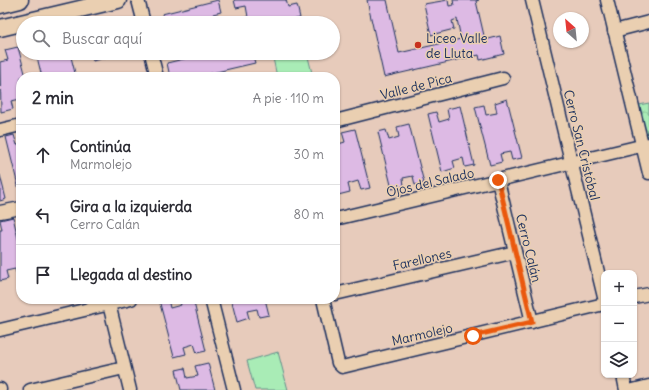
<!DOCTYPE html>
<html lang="es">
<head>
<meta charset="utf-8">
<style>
	body { margin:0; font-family:Delius,sans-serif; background:#f2f2f3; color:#2b2b33 }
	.controls { position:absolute; right:12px; bottom:12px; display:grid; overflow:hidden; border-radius:8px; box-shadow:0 1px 3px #0004 }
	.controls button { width:36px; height:36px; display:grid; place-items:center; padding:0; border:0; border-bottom:1px solid #e1e1e2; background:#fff; color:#2b2b33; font:20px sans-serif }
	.compass { position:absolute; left:553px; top:12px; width:36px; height:36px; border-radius:50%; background:#fff; box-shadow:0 1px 3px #0004; rotate:333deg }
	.stop { position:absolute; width:12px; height:12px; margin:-9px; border:3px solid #ea580c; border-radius:50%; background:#fff }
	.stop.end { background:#ea580c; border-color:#fff; box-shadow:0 1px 4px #0008 }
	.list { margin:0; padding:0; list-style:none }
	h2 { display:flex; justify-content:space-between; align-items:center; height:52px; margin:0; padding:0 16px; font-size:17px }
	h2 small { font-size:13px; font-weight:400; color:#7c7c81 }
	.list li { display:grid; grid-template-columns:26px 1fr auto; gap:12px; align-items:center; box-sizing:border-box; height:60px; padding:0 16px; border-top:1px solid #e1e1e2 }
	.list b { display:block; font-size:15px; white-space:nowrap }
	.list p { margin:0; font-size:13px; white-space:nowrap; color:#7c7c81 }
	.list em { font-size:13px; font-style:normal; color:#7c7c81 }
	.icon { flex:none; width:22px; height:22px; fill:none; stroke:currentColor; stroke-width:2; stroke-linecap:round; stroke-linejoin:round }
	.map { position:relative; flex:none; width:649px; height:390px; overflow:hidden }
	.search { position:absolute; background:#fff; box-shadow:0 1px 3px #0004; left:16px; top:16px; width:324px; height:44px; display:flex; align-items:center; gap:10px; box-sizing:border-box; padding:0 14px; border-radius:22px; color:#7c7c81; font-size:15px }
	.panel { position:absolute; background:#fff; box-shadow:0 1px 3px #0004; left:16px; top:72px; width:324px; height:232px; border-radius:16px }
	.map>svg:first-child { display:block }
	.forest { fill:url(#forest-crowns); stroke:#628e8a }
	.pitch { fill:#a9ecb6; stroke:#628e8a }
	.building { fill:#ddbae4; stroke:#1b2f5e }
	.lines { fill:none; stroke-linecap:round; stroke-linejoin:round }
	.minor-casing { stroke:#1b2f5e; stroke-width:15 }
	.major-casing { stroke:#1b2f5e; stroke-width:19 }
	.minor { stroke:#eacfb1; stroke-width:12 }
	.major { stroke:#eacfb1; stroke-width:16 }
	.route { stroke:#ea580c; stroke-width:5 }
	.poi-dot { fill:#c8321e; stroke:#eacfb1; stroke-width:1.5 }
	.labels { text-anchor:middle; stroke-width:3; stroke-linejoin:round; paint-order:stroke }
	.poi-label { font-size:13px; fill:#1b2f5e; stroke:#eacfb1; text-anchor:start }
	.street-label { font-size:13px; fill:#1b2f5e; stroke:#eacfb1 }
</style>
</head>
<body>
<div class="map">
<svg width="649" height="390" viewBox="0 0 649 390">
	<defs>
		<pattern id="forest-crowns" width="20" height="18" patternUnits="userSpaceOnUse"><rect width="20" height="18" fill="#a9ecb6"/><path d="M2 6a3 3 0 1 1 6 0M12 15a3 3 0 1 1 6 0" fill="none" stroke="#91cb9f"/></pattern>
	</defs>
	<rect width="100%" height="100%" fill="#e7cbbb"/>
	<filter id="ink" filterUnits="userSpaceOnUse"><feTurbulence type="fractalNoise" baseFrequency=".025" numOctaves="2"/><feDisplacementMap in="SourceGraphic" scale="8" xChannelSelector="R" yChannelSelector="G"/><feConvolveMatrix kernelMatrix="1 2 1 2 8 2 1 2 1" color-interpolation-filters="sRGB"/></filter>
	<g filter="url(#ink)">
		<path class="forest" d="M649,103V135L646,136L639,105Z"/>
		<g class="pitch">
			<path d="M272,53H307L313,77H277Z"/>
			<path d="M278,352L288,390H255L247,361Z"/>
		</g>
		<g class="building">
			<path d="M218,0L221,12L213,14L215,23H164L162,14Z"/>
			<path d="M234,0H286L288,7L297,5L300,18L280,23H238L237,20L248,17L246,6L236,8Z"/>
			<path d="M367,0H387L399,53L461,39L457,19L452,21L454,29L431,35L424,4L448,0L449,6L454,5L453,0H479L476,1L485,40L500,36L504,54L480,60L479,55L384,77Z"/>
			<path d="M18,47L26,77H21V99L11,101L13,109L1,112L0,62L8,60L5,50Z"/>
			<path d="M36,53H70L76,77H42Z"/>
			<path d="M91,53H106L107,57L93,61Z"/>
			<path d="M208,53H252L255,63L195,77H170L167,63Z"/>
			<path d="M507,99L522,158L512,160L510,152L500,154L502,162L490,165L475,107L484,105L486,115L497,113L495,103Z"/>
			<path d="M460,106L474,165L465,167L463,158L453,161L455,168L442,172L428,114L436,112L439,122L449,119L447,109Z"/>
			<path d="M409,124L424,183L415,185L413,176L403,178L404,186L392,189L378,132L386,130L389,140L399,137L397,127Z"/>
			<path d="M355,129L370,188L361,190L358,181L348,184L350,192L338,195L335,184V145L345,142L342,132Z"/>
			<path d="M14,135L17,145L21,144V194H20L6,137Z"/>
			<path d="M0,175L6,199L0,201Z"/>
			<path d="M13,217L21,251V277L18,278L15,269L6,271L8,279L0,281V230H2L0,220Z"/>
			<path d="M164,299H168L170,308L181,305L179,299H193L206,351L197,353L194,344L184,347L186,354L174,357L159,300Z"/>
			<path d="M231,299H265L269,315L259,317L257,309L247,311L249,318L237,322Z"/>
			<path d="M208,363L215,390H181L176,370L185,368L187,378L198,376L195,366Z"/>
		</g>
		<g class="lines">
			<g class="minor-casing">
				<g id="minor">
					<path d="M138,0L144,23"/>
					<path d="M532,0L604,297"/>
					<path d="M607,0L649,173"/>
					<path d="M614,31L649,22"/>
					<path d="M151,53L157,77"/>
					<path d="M335,121L503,78"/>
					<path d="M0,130L21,125"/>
					<path d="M498,181L532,322"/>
					<path d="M0,212L21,208"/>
					<path d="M335,219L649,144"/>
					<path d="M335,294L515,252"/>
					<path d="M634,297L649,294"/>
					<path d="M211,299L234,390"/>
					<path d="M323,299L338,363L342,367L604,304"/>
					<path d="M109,304L130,390"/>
					<path d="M0,330L131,299"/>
					<path d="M623,375L626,390"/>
					<path d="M0,389V390"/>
					<path d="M30,390L124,368"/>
					<path d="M633,390L649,386"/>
				</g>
			</g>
			<g class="major-casing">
				<g id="major">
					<path d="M0,5L20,0"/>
					<path d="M0,28L118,0"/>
				</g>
			</g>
			<use href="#minor" class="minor"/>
			<use href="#major" class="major"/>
		</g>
	</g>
	<g class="lines" filter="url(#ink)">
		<path class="route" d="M473,336L532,322L498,180"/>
	</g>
	<circle class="poi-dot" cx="418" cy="45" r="4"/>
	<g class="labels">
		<g class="poi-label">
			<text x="426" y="43">Liceo Valle<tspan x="426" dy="15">de Lluta</tspan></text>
		</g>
		<g class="street-label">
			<text transform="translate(416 86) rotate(-14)" y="5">Valle de Pica</text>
			<text transform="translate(582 145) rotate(76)" y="5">Cerro San Cristóbal</text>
			<text transform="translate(430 182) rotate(-13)" y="5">Ojos del Salado</text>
			<text transform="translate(529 248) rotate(76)" y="5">Cerro Calán</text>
			<text transform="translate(422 259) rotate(-13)" y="5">Farellones</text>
			<text transform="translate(422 334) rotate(-13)" y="5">Marmolejo</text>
		</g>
	</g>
</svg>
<div class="controls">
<button>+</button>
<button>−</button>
<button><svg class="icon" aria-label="layers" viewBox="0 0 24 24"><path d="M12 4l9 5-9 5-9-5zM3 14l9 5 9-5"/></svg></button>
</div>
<svg class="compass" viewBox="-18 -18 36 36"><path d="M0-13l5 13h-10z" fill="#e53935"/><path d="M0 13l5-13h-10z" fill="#7c7c81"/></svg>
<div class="stop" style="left:473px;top:336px"></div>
<div class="stop end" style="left:498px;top:180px"></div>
<div class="search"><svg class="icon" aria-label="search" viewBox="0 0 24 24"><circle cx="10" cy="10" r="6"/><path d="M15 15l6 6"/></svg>Buscar aquí</div>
<section class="panel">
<h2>2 min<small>A pie · 110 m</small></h2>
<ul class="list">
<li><svg class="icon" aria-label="ahead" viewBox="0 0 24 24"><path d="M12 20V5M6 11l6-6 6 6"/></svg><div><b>Continúa</b><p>Marmolejo</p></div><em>30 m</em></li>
<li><svg class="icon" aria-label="left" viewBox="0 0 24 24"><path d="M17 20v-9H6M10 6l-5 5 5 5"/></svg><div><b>Gira a la izquierda</b><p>Cerro Calán</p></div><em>80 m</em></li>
<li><svg class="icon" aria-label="arrive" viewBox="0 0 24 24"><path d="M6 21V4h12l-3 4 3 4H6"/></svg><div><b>Llegada al destino</b></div></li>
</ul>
</section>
</div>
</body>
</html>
